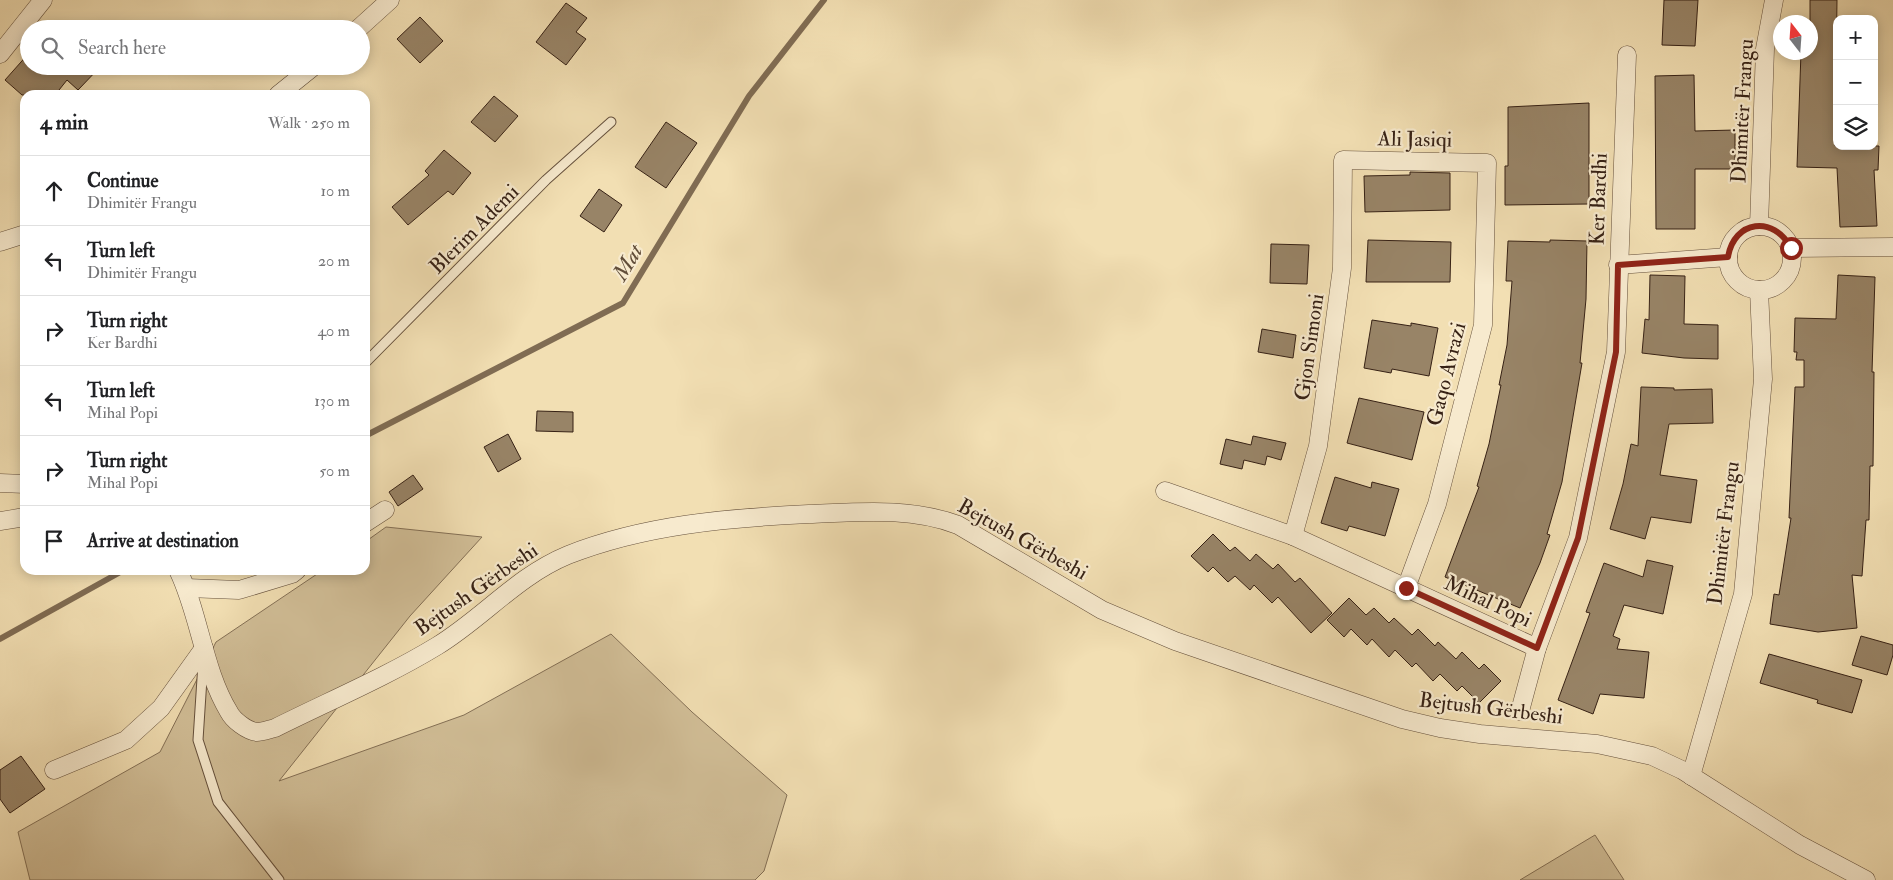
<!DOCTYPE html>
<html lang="en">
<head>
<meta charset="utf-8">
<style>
	body { margin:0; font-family:"IM FELL Double Pica",serif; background:#f6f6f6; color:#202124 }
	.controls { position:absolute; right:15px; top:15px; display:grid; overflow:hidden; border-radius:10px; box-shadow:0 2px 12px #0003 }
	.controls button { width:45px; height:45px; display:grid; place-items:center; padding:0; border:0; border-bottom:1px solid #e0e0e0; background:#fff; color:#202124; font:25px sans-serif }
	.compass { position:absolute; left:1773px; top:15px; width:45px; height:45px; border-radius:50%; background:#fff; box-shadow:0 2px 12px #0003; rotate:343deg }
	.stop { position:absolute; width:15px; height:15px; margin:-11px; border:4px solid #8f2418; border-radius:50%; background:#fff }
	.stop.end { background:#8f2418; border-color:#fff; box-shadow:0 1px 5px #0008 }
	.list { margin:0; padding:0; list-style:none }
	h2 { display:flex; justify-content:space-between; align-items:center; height:65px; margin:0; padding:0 20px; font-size:21px }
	h2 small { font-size:16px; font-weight:400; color:#757577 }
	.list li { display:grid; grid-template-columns:32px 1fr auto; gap:15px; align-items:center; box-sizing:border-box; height:70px; padding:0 20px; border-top:1px solid #e0e0e0 }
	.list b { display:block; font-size:19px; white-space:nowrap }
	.list p { margin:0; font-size:16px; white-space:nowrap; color:#757577 }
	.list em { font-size:16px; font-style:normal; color:#757577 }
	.icon { flex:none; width:28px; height:28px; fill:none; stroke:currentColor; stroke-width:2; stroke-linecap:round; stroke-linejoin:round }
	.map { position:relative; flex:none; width:1893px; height:880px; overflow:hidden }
	.search { position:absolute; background:#fff; box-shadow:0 2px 12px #0003; left:20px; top:20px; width:350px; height:55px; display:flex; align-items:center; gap:12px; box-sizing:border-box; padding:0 18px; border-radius:28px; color:#757577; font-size:19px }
	.panel { position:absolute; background:#fff; box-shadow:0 2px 12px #0003; left:20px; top:90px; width:350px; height:485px; border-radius:15px }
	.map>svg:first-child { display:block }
	.green { fill:#d2bf98; stroke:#847056 }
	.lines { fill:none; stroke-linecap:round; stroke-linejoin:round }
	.stream { stroke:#806c53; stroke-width:6 }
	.building { fill:#988467; stroke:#362115 }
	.service-casing { stroke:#65503c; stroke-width:11 }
	.minor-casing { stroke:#65503c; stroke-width:19 }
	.service { stroke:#f7eace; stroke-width:9 }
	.minor { stroke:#f7eace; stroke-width:18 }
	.route { stroke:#8f2418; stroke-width:6 }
	.labels { text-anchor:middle; stroke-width:4.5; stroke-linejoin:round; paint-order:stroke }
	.street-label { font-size:21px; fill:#362115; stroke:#f7eace }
	.water-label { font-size:22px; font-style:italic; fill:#614d39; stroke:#f7eace }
</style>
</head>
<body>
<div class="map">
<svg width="1893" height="880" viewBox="0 0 1893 880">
	<rect width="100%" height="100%" fill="#f2dfb3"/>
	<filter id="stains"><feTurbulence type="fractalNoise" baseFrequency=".004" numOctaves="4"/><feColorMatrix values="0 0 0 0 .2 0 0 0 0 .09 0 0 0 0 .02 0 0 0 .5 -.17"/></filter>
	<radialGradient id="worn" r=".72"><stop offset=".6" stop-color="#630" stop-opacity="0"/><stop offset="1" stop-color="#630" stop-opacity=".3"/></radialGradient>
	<g class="green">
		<path d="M386,527L482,537L410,616L279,781L464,715L611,634L692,712L787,795L764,871L755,880H30L18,832L160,752L216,642L323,570H365V542Z"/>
		<path d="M1595,835L1624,880H1520Z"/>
	</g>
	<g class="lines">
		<g class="stream">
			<path d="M365,436L623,303L749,96L824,0"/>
			<path d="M0,639L124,570"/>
		</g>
	</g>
	<g class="building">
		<path d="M1664,0H1698L1695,46L1662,45Z"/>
		<path d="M1810,0H1837L1835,146H1879L1878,170H1874L1877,226L1840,227L1837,168L1797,167L1801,52H1810Z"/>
		<path d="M566,3L587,18L576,32L586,39L566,65L536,42Z"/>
		<path d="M420,17L443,41L420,63L397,39Z"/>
		<path d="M29,53V66H101L78,90L67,80L55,95H22L5,80Z"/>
		<path d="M1694,75L1695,131L1735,130V169H1695V229H1656L1655,76Z"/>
		<path d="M494,96L518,116L495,142L471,122Z"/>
		<path d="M1589,103V204L1505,205V166H1508V107Z"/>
		<path d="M666,122L697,143L666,188L635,167Z"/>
		<path d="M444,150L471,173L453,195L448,191L408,225L392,207L429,175L425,171Z"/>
		<path d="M1410,172L1450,173V210L1365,212L1364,176L1410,175Z"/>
		<path d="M599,189L622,205L604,232L580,216Z"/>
		<path d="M1368,240L1451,242L1450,282H1366Z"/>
		<path d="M1550,240L1587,241L1586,299L1580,363H1582L1562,482L1547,534L1550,535L1540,563L1520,608L1445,577L1479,487L1477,486L1489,444L1501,385H1499L1507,345L1512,281H1506L1508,241L1550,242Z"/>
		<path d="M1271,244L1309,245L1307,284L1270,283Z"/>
		<path d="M1650,275L1685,276L1684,324L1718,325V359L1684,358L1642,353L1645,319L1649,320Z"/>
		<path d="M1838,275L1875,277L1872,372H1874L1873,466H1870L1869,520H1866L1862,576L1852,575L1857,628L1818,632L1770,624L1774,594L1779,595L1791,518H1789L1795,387H1804V360H1796L1797,352H1794L1795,318L1836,319Z"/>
		<path d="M1372,320L1411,326V323L1438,328L1429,376L1392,369L1391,373L1364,368Z"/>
		<path d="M1262,329L1296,335L1293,358L1258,352Z"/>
		<path d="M1641,387L1674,388V390L1712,389L1713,423L1669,424L1660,475L1697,480L1691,523L1651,517L1645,539L1610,529L1623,484L1631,444L1638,446Z"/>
		<path d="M1359,398L1424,412L1412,460L1347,443Z"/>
		<path d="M537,411L573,412V432L536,431Z"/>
		<path d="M508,434L521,459L498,472L484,447Z"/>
		<path d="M1253,436L1286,443L1281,460L1267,456L1265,465L1244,460L1242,469L1220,464L1226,439L1251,445Z"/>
		<path d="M413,475L423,489L398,506L389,492Z"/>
		<path d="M1335,477L1371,488L1372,482L1399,489L1385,536L1349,526L1347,531L1321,523Z"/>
		<path d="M1213,534L1230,551L1235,547L1250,561L1256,554L1273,569L1278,564L1295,582L1300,578L1332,613L1311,633L1278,597L1272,603L1254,585L1250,590L1235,576L1228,582L1213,567L1208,572L1191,556Z"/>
		<path d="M1647,560L1673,566L1663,614L1624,605L1613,636L1620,639L1617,649L1649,652L1644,698L1600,694L1593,714L1558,700L1590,613L1586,612L1604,563L1643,577Z"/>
		<path d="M1349,598L1366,615L1374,608L1389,623L1394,618L1412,635L1418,629L1435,646L1438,642L1456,659L1462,652L1479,669L1484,664L1501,681L1479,703L1462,686L1457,691L1440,674L1433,681L1416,663L1412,667L1395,650L1389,657L1372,639L1367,645L1351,629L1344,637L1327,620Z"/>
		<path d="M1861,636L1893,645V655L1887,675L1852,665Z"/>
		<path d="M1769,654L1862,680L1852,713L1817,703L1818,700L1760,683Z"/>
		<path d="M21,756L45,789L10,813L0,799V770Z"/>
	</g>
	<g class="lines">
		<g class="service-casing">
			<g id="service">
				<path d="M365,363L546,180L611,122"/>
				<path d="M203,663L198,740L218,802L279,880"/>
			</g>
		</g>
		<g class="minor-casing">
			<g id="minor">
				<path d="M358,29L390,0"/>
				<path d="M0,54L43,0"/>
				<path d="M278,95L314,66"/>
				<circle cx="1760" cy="258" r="32"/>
				<path d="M1759,226L1765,49L1774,0"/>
				<path d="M0,242L25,234"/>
				<path d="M1791,248L1893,247"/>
				<path d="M1618,265L1728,257"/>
				<path d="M0,483L25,484"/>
				<path d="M1165,491L1293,536L1537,648"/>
				<path d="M0,521L25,517"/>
				<path d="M365,523L385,510"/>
				<path d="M1293,536L1318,446L1342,268L1343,160L1487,163L1483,325L1437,504L1406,588"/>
				<path d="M178,570C200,615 203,669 229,712C233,720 247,731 257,732C262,732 270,729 275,728C329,701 386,677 437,646C483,618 517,576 568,555C644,525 727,518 809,514C860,512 910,507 958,525L1102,610L1175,641L1402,719L1440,728L1480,734L1597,744L1652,756L1682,770L1800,845L1866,880"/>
				<path d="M187,588L239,590L292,574L297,570"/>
				<path d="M1520,711L1537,648L1578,538L1616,352L1627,55"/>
				<path d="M54,770L126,740L161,708L204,648"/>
				<path d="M1691,776L1743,594L1763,379L1759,290"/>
			</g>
		</g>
		<use href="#service" class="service"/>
		<use href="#minor" class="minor"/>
	</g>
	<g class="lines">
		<path class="route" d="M1406,588L1537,648L1578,538L1616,352L1618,265L1728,257C1734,220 1774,215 1791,248"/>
	</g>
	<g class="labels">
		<g class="street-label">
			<text transform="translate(1742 111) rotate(-87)" y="7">Dhimitër Frangu</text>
			<text transform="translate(1415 139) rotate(1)" y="7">Ali Jasiqi</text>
			<text transform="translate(1598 199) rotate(-88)" y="7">Ker Bardhi</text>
			<text transform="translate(474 229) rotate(-45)" y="7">Blerim Ademi</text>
			<text transform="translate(1309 347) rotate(-82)" y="7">Gjon Simoni</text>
			<text transform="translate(1446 374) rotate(-76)" y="7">Gaqo Avrazi</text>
			<text transform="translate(1723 533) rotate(-83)" y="7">Dhimitër Frangu</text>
			<text transform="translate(1023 539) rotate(29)" y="7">Bejtush Gërbeshi</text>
			<text transform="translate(476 589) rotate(-35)" y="7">Bejtush Gërbeshi</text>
			<text transform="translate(1488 601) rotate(25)" y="7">Mihal Popi</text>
			<text transform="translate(1491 708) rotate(7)" y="7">Bejtush Gërbeshi</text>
		</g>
		<g class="water-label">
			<text transform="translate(627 262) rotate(-59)" y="8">Mat</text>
		</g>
	</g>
	<rect width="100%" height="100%" filter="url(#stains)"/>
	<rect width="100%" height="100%" fill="url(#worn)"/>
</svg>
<div class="controls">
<button>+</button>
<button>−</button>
<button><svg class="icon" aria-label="layers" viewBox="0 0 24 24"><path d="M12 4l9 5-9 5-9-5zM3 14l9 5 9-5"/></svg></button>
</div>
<svg class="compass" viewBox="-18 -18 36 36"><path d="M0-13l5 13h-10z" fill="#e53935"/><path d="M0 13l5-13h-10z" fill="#757577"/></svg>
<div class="stop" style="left:1791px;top:248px"></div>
<div class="stop end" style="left:1406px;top:588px"></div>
<div class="search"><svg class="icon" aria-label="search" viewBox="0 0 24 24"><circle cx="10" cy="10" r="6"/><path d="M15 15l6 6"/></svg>Search here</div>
<section class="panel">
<h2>4 min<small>Walk · 250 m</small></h2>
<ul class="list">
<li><svg class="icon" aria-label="ahead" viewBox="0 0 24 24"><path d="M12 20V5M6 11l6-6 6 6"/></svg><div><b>Continue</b><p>Dhimitër Frangu</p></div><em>10 m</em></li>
<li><svg class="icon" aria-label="left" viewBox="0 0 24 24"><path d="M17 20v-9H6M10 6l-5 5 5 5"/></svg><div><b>Turn left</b><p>Dhimitër Frangu</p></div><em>20 m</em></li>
<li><svg class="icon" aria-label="right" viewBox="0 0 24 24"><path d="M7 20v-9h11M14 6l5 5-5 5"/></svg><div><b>Turn right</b><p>Ker Bardhi</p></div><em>40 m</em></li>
<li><svg class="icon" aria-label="left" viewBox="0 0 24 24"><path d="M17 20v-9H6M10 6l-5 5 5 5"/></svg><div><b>Turn left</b><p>Mihal Popi</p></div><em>130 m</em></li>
<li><svg class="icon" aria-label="right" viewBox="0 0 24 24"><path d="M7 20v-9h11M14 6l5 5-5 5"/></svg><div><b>Turn right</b><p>Mihal Popi</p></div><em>50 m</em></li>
<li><svg class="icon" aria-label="arrive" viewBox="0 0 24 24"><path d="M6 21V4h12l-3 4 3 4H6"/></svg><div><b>Arrive at destination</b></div></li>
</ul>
</section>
</div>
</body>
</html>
